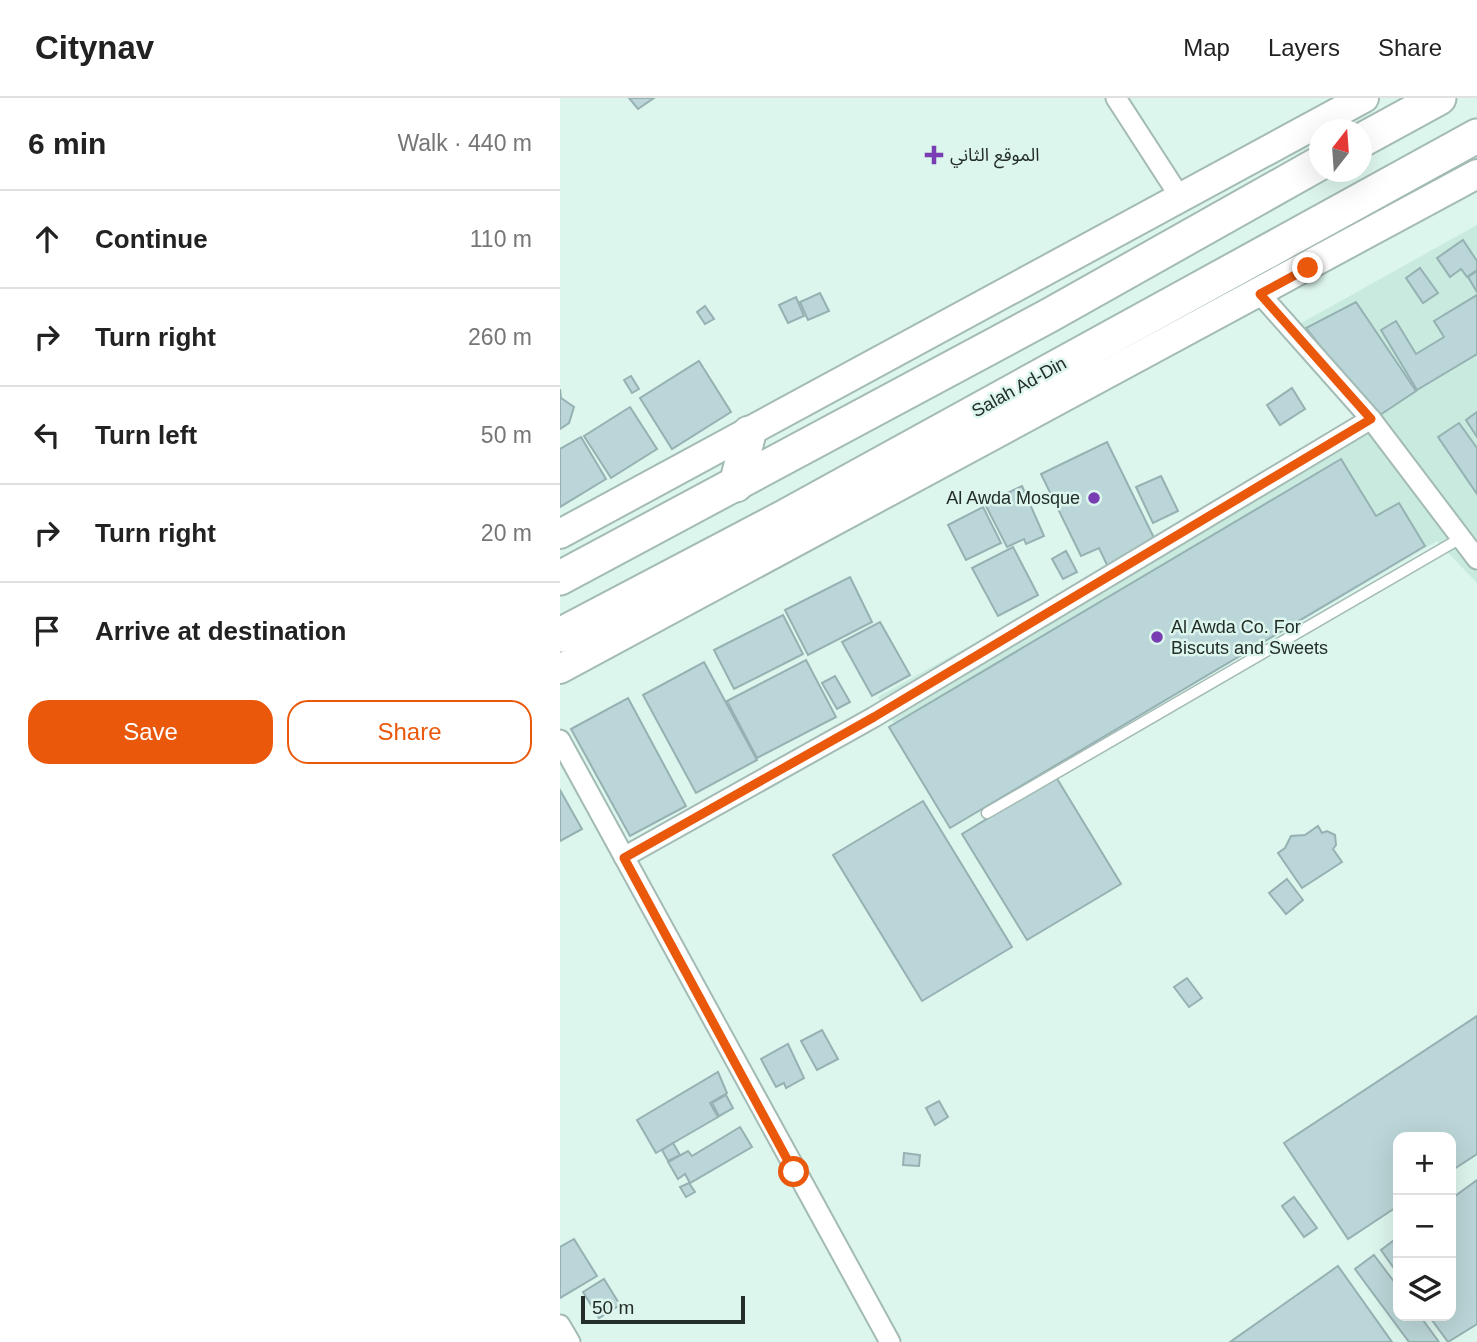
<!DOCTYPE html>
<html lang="en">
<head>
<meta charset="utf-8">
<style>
	body { margin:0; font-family:Arial,"Noto Sans Arabic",sans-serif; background:#f6f6f6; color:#222 }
	.controls { position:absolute; right:21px; bottom:21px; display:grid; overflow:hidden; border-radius:14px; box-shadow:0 7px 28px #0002 }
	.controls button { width:63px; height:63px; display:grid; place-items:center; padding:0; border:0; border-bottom:2px solid #e0e0e0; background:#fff; color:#222; font:35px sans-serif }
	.compass { position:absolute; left:749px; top:21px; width:63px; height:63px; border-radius:50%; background:#fff; box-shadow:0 7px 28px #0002; rotate:17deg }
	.scale { position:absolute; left:21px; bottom:18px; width:164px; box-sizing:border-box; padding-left:7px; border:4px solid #232d2a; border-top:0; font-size:19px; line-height:24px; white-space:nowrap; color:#232d2a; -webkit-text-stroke:5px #dcf5ed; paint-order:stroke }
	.stop { position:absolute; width:21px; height:21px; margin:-16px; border:5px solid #ea580c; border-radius:50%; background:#fff }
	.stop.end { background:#ea580c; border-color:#fff; box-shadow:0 2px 7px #0008 }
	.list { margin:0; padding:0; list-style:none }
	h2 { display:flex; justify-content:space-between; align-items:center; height:91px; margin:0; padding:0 28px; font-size:30px }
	h2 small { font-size:23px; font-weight:400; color:#767676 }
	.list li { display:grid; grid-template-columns:46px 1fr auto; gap:21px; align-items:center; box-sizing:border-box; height:98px; padding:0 28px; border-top:2px solid #e0e0e0 }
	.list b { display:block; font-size:26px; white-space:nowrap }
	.list em { font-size:23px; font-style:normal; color:#767676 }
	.actions { display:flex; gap:14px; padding:21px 28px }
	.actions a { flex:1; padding:16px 0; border:2px solid #ea580c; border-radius:21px; text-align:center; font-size:24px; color:#ea580c }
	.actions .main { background:#ea580c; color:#fff }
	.icon { flex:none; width:38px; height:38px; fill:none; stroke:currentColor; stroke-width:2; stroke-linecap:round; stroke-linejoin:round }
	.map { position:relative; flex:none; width:917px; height:1244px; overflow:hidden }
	header { display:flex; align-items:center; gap:42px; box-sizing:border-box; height:98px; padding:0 35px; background:#fff; border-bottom:2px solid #e0e0e0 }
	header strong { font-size:33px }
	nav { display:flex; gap:38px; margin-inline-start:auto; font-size:24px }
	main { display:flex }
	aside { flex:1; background:#fff }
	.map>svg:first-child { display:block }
	.built { fill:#c8eadf }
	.building { fill:#bbd6d8; stroke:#96b1b2; stroke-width:2 }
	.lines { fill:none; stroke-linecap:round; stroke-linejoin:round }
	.service-casing { stroke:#a3bbb4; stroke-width:13 }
	.minor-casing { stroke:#a3bbb4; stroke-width:23 }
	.secondary-casing { stroke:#a3bbb4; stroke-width:32 }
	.trunk-casing { stroke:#a3bbb4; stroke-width:37 }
	.service { stroke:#fff; stroke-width:10 }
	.minor { stroke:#fff; stroke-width:19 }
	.secondary { stroke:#fff; stroke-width:28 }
	.trunk { stroke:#fff; stroke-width:33 }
	.route { stroke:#ea580c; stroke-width:9 }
	.poi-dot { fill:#783db2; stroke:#dcf5ed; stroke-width:2.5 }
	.labels { text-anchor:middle; stroke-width:5; stroke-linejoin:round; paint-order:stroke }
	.poi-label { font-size:18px; fill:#232d2a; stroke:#dcf5ed; text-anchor:start }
	.street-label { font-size:18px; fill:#232d2a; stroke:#dcf5ed }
</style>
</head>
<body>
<header>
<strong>Citynav</strong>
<nav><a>Map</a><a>Layers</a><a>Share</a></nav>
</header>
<main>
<aside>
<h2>6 min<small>Walk · 440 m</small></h2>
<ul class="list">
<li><svg class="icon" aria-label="ahead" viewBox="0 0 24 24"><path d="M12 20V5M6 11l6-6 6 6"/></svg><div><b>Continue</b></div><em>110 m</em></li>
<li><svg class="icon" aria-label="right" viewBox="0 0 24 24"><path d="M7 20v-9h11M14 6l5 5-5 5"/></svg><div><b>Turn right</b></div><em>260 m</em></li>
<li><svg class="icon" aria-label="left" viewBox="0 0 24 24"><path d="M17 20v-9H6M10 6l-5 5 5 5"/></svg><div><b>Turn left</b></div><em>50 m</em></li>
<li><svg class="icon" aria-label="right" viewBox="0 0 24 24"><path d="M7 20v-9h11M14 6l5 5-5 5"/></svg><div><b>Turn right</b></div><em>20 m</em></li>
<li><svg class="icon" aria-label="arrive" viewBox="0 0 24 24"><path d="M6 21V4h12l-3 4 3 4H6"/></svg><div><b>Arrive at destination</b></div></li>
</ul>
<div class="actions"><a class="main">Save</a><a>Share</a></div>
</aside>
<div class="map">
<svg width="917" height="1244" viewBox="0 0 917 1244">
	<rect width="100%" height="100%" fill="#dcf5ed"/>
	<path class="built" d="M917,127V485L877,443L396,727L318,599L812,324L736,228Z"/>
	<g class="building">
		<path d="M69,0H94L78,11Z"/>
		<path d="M903,142L917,163V172L907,179L901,171L890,179L877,160Z"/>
		<path d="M860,170L878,195L863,205L846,180Z"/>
		<path d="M917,173V194L908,179Z"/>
		<path d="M260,195L269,213L248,222L240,204Z"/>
		<path d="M917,197V256L857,292L821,232L836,223L856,256L884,239L874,223Z"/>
		<path d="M236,199L244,218L228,225L219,207Z"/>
		<path d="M796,204L856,293L817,319L746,230Z"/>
		<path d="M145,208L154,221L145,226L137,214Z"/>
		<path d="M139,263L171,314L112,351L80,300Z"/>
		<path d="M71,278L79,291L72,295L64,282Z"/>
		<path d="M732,290L745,311L720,327L707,307Z"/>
		<path d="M0,291L1,300L14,309L9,325L0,331Z"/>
		<path d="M70,309L97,351L51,380L24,338Z"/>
		<path d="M917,314V339L906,322Z"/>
		<path d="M899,325L917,350V396L878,339Z"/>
		<path d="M21,339L46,381L0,409V351Z"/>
		<path d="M547,344L597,446L548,469L539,450L521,458L481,376Z"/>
		<path d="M781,361L816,418L839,405L865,448L390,730L329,629Z"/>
		<path d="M601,378L618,413L593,425L576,389Z"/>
		<path d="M462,388L484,438L466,446L464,441L447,449L425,406Z"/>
		<path d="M423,409L441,445L406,462L388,427Z"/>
		<path d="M453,449L478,497L438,518L412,470Z"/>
		<path d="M506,453L517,474L503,481L492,461Z"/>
		<path d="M290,479L312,524L248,557L225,512Z"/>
		<path d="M223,517L243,556L174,591L154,552Z"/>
		<path d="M320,524L350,577L312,598L282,544Z"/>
		<path d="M246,562L276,619L197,660L167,603Z"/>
		<path d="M144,564L197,662L136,695L83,597Z"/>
		<path d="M275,578L290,604L277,611L262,585Z"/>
		<path d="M68,600L126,708L70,738L11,631Z"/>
		<path d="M496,679L561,786L467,842L402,736Z"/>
		<path d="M0,692L22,731L0,743Z"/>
		<path d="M363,703L452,849L362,903L273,757Z"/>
		<path d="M758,728L762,735L767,733L775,737L776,747L773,751L782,764L742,790L718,755L725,750L731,738L745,737Z"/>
		<path d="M727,781L743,802L726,816L709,795Z"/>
		<path d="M627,880L642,900L629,909L614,889Z"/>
		<path d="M917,918V1056L891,1073V1039H838V1108L788,1141L724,1045Z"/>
		<path d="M262,932L278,961L257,972L241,943Z"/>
		<path d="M228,946L244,980L226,990L224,985L216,989L201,961Z"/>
		<path d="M158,974L167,995L150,1005L158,1019L96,1055L77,1022Z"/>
		<path d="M166,997L173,1010L159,1018L152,1005Z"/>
		<path d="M379,1003L388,1019L375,1027L366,1010Z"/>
		<path d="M180,1029L192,1049L130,1085L125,1076L118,1081L108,1064L128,1053L132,1058Z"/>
		<path d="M113,1045L120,1057L108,1063L102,1052Z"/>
		<path d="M344,1055L360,1057L359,1068L343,1067Z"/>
		<path d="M917,1082V1226L888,1244L869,1218H891V1101Z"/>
		<path d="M129,1085L135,1094L126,1099L120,1089Z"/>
		<path d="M734,1099L757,1130L744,1139L722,1108Z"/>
		<path d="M838,1139V1176L821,1152Z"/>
		<path d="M14,1141L37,1178L0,1200V1149Z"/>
		<path d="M814,1157L838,1189V1218H860L879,1244H849L795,1171Z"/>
		<path d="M778,1168L832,1244H670Z"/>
		<path d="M44,1181L60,1207L39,1220L23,1194Z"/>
	</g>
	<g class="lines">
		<g class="service-casing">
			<path id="service" d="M427,715L901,440"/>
		</g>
		<g class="minor-casing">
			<g id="minor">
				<path d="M556,0L620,99"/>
				<path d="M700,196L811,321L917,461"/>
				<path d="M0,642L330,1244"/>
				<path d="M64,759L314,619L811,321"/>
				<path d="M0,1227L10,1244"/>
			</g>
		</g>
		<g class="secondary-casing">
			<g id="secondary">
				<path d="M0,436L804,0"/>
				<path d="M0,571L917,76"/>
			</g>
		</g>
		<g class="trunk-casing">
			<g id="trunk">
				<path d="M802,42L879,0"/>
				<path d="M176,387L189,335"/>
				<path d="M0,480L490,217L760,65"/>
				<path d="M0,537L224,419L917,38"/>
			</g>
		</g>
		<use href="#service" class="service"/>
		<use href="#minor" class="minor"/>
		<use href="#secondary" class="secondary"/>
		<use href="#trunk" class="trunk"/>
	</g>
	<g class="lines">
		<path class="route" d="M234,1074L64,760L314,619L811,321L700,196L748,170"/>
	</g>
	<g class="poi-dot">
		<path d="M370.5 46.5h7v7h7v7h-7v7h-7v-7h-7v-7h7z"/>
		<circle cx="534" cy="400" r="7"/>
		<circle cx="597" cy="539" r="7"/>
	</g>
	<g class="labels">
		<g class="poi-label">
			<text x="390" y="63">الموقع الثاني</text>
			<text x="520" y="406" text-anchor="end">Al Awda Mosque</text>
			<text x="611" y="535">Al Awda Co. For<tspan x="611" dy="21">Biscuts and Sweets</tspan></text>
		</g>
		<g class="street-label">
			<text transform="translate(459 289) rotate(-29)" y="6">Salah Ad-Din</text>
		</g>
	</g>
</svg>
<div class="controls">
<button>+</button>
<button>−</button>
<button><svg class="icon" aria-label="layers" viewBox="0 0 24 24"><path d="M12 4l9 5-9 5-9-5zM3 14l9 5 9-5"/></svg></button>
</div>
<svg class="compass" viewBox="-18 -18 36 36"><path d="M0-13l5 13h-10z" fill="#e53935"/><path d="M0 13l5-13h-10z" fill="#767676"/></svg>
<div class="scale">50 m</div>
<div class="stop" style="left:234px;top:1074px"></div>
<div class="stop end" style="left:748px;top:170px"></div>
</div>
</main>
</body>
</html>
